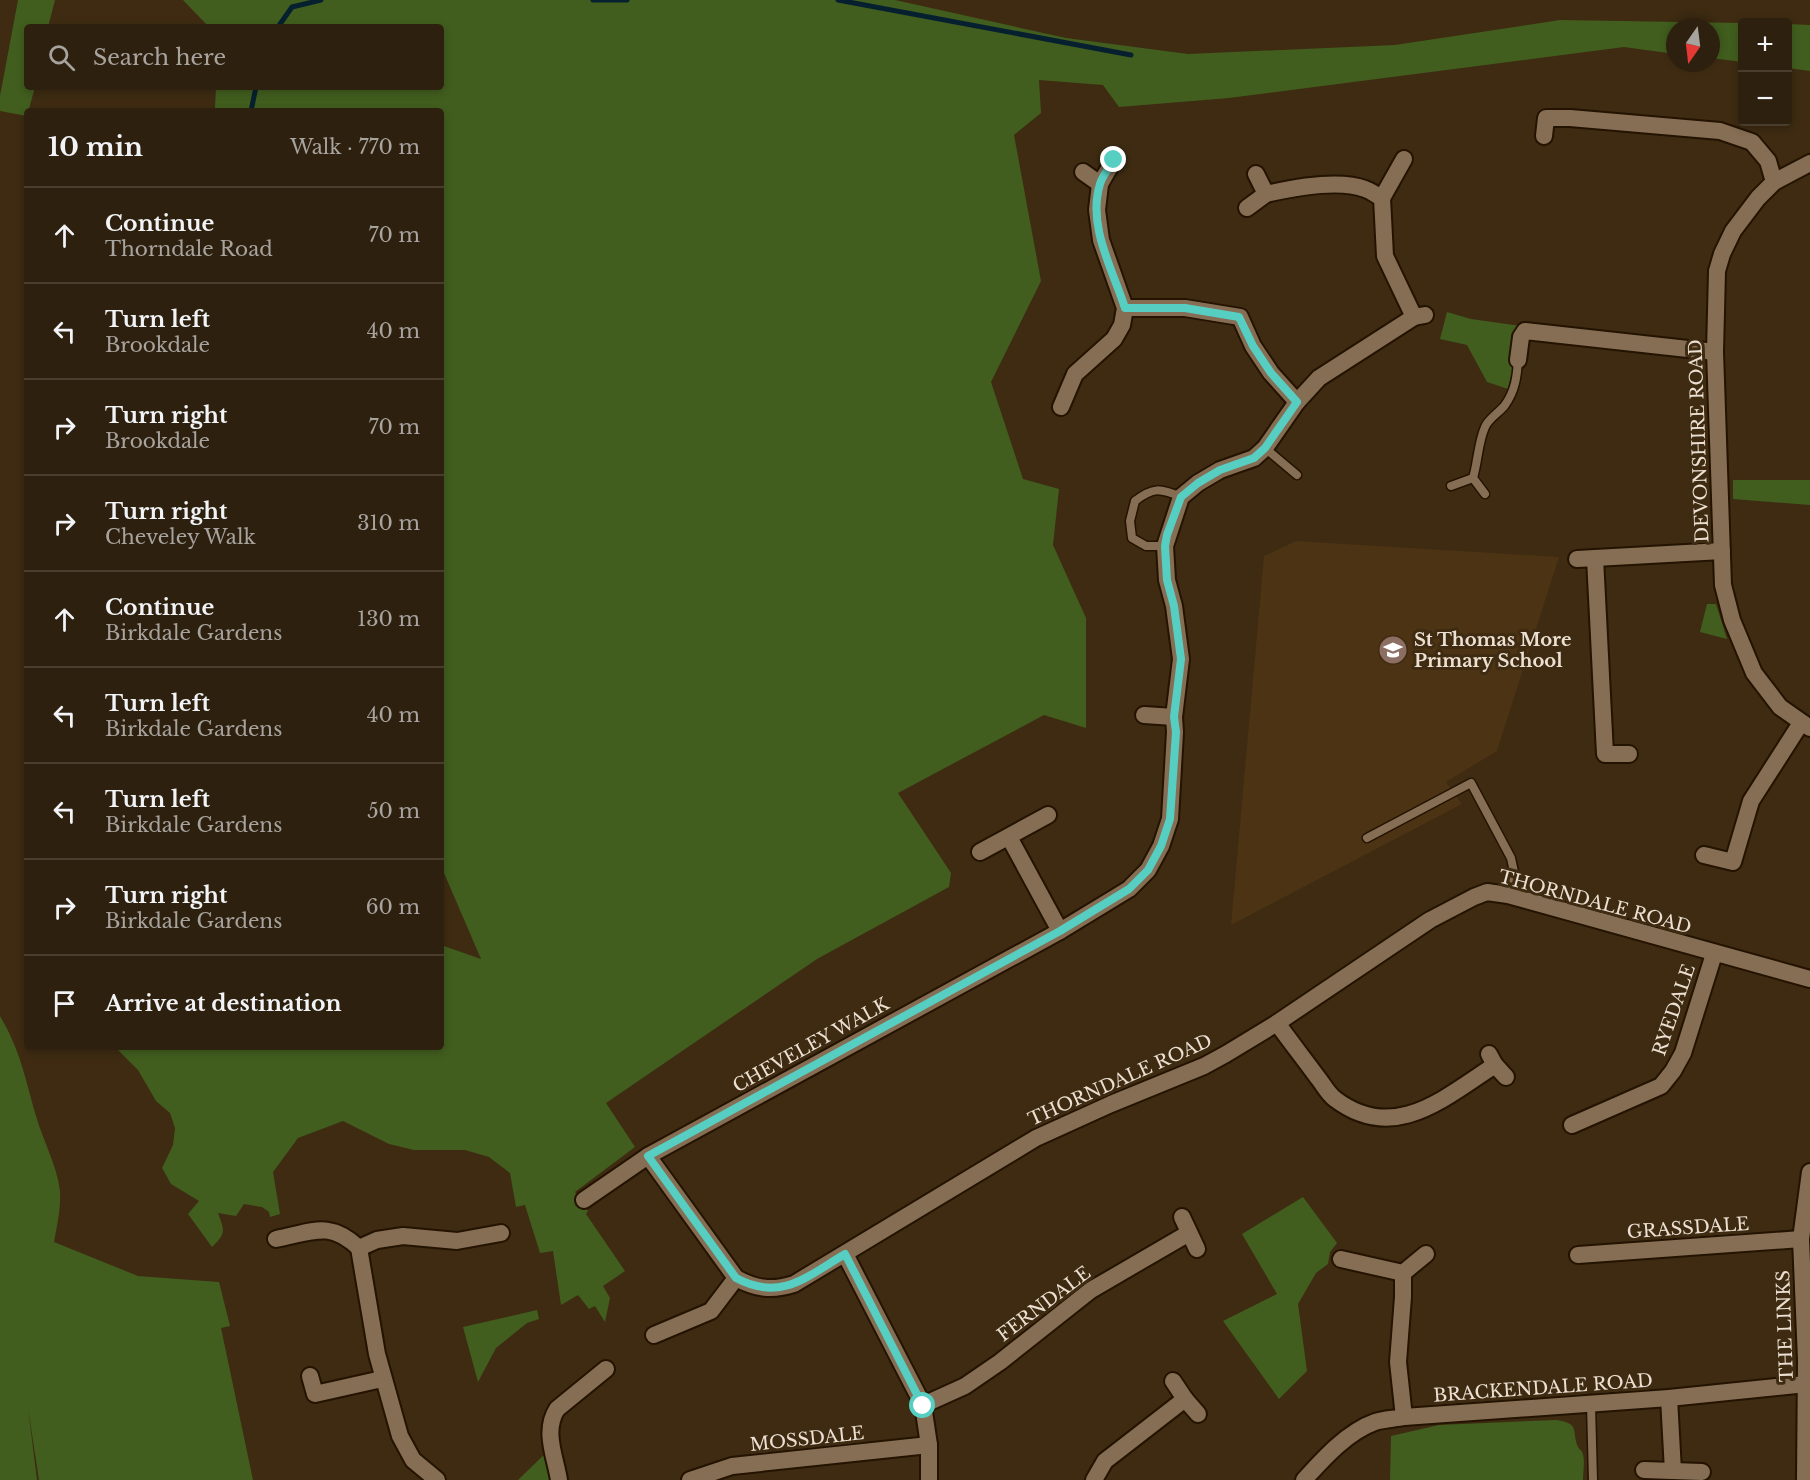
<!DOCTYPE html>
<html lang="en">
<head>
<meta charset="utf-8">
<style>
	body { margin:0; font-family:"Libre Baskerville",serif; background:#362817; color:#f1f3f6 }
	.controls { position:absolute; right:18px; top:18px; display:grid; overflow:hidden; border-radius:6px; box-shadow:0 3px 9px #0003 }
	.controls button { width:54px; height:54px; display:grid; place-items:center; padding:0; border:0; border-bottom:2px solid #493e2e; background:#2e200e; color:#f1f3f6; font:30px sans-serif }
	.compass { position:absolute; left:1666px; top:18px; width:54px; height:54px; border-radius:50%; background:#2e200e; box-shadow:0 3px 9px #0003; rotate:194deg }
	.stop { position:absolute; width:18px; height:18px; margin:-14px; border:4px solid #57cec2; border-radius:50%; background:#fff }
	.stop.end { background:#57cec2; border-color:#fff; box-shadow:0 2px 6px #0008 }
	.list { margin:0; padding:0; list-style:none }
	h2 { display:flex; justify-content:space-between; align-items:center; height:78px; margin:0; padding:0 24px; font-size:26px }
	h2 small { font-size:20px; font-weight:400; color:#a7a39e }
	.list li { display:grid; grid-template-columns:39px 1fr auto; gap:18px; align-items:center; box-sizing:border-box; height:96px; padding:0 24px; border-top:2px solid #493e2e }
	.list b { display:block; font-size:22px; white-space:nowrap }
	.list p { margin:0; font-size:20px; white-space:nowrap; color:#a7a39e }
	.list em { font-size:20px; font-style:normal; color:#a7a39e }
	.icon { flex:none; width:33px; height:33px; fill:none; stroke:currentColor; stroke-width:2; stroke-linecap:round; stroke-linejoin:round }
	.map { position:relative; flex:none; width:1810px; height:1480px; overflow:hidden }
	.search { position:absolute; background:#2e200e; box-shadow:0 3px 9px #0003; left:24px; top:24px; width:420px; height:66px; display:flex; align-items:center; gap:15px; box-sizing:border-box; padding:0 21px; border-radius:6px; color:#a7a39e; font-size:22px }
	.panel { position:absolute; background:#2e200e; box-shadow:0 3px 9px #0003; left:24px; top:108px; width:420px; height:942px; border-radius:6px }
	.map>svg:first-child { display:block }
	.built { fill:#4b3314 }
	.green { fill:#415e1e }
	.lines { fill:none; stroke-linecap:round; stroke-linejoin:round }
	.stream { stroke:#06202f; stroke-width:5 }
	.service-casing { stroke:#241300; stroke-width:11 }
	.minor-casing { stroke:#241300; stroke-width:20 }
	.service { stroke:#856e54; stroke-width:8 }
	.minor { stroke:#856e54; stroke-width:16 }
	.route { stroke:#57cec2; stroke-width:8 }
	.labels { text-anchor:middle; stroke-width:6; stroke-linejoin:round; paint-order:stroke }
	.street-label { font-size:18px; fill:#ece0d2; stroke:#3e2b12 }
	.poi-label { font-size:18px; font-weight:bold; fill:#ece0d2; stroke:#3e2b12; text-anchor:start }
</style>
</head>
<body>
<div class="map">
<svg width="1810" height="1480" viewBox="0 0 1810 1480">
	<rect width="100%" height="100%" fill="#3e2b12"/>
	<path class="built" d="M1296,541L1559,557L1497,751L1446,782L1462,804L1231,925L1264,556Z"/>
	<g class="green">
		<path d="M18,0H55L48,27H27V87H35L27,116L0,111V96Z"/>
		<path d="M183,0H895L1066,38L1188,54L1395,45L1560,20L1742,23V62L1711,58V27H1675V54L1624,47L1229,98L1119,107L1103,85L1039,80L1041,113L1014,135L1041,281L991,382L1023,479L1059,489L1053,545L1086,618V728L1044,715L898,793L951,873L949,887L817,959L606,1103L635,1147L575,1192L588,1211L586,1214L625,1271L603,1286L610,1298L605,1322L595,1306L589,1309L578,1295L561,1305L553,1251L540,1253L525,1205L516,1207L510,1173L489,1157L465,1150H414L389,1144L343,1121L298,1138L273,1172L280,1214L270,1217L269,1212L262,1207L244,1204L236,1216L218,1213C224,1230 227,1233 212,1247L188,1214L199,1201L171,1184L162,1168L173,1145L175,1128L170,1113L156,1101L138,1070L118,1050L119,1047H441V945L481,959L441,866V111H201L215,108L216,87H441V27H209Z"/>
		<path d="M1788,24L1810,25V71L1788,68Z"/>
		<path d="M1447,312L1471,319L1521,326L1508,389L1487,382L1467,345L1440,339Z"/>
		<path d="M1733,480H1810V505L1733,499Z"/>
		<path d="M1707,604H1716L1727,639L1700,632Z"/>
		<path d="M0,1016C21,1052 25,1078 36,1116C43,1141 57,1165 60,1191C61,1209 57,1225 54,1242L138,1276L219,1282L230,1326L221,1328L253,1480H39L28,1408L37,1480H0Z"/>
		<path d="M1303,1197L1337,1243L1330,1252L1328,1264L1316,1273L1298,1304L1307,1371L1279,1399L1223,1321L1277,1294L1242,1234Z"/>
		<path d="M537,1310L539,1319L527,1323L496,1348L478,1382L463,1327Z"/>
		<path d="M1556,1420C1581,1424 1571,1430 1578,1447C1581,1452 1582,1449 1583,1455C1585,1462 1583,1472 1583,1480H1390L1391,1436L1439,1425Z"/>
		<path d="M552,1447L560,1480H518Z"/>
	</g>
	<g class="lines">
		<g class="stream">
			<path d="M593,0H627"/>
			<path d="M838,0L1131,55"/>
			<path d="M278,27L292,7L321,0"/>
			<path d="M251,111L256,87"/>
		</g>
		<g class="service-casing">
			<g id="service">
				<path d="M1265,448L1297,475"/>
				<path d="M1451,486L1473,478"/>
				<path d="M1485,494L1473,478C1478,461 1478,443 1485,427C1489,418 1499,413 1505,405C1515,391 1517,377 1518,360"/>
				<path d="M1165,546H1146L1132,538L1130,521L1135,501C1153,487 1160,488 1181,497"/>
				<path d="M1367,838L1471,783L1511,858L1514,872L1508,895"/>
				<path d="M1591,1404L1593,1480"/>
			</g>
		</g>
		<g class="minor-casing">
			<g id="minor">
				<path d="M1544,136L1546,118H1570L1720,131L1752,142L1768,161L1774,182"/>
				<path d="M1810,163L1774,182L1758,198L1733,231L1722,254L1717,271L1715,352L1723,585L1732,620L1754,673L1780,707L1810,728"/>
				<path d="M1083,172L1100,184"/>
				<path d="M1266,194C1292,188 1339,179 1365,189C1371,191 1376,195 1382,198L1385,256L1414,317"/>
				<path d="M1382,198L1404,159"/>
				<path d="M1247,208L1266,194L1256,174"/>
				<path d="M1125,308H1185L1240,317L1253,346L1271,373L1297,402"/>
				<path d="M1518,360L1521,337L1525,331L1715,352"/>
				<path d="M1061,407L1075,374L1114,339L1122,325L1125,308L1101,240L1097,210L1100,184L1114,160"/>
				<path d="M1595,558L1605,754H1629"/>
				<path d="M1577,559L1722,551"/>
				<path d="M1144,715L1174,717"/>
				<path d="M1009,837L1060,931"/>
				<path d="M980,852L1048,815"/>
				<path d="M1704,855L1733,862L1751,801L1801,723"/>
				<path d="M1277,1023C1290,1041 1304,1059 1318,1078C1323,1084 1328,1094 1335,1099C1394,1144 1444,1098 1495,1065"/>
				<path d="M1489,1054L1495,1065L1506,1077"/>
				<path d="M1572,1125L1661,1086L1673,1071L1683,1053L1714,954"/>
				<path d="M648,1156L736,1278C756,1289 772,1291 794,1284L1036,1138L1111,1104L1204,1066L1226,1054L1277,1023L1430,920L1474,897L1487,892L1508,895L1810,979"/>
				<path d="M584,1200L648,1156L1060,931L1129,889L1148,870L1161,846L1170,819L1175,732L1174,717L1181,659L1174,606L1167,580L1165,546L1181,497L1198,483L1220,470L1254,458L1265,448L1297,402L1319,378L1414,317L1425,315"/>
				<path d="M1182,1217L1197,1249"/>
				<path d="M276,1239C313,1232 329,1220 359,1248L377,1240L403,1236L457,1241L501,1233"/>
				<path d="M359,1248L377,1354L400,1436L413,1460L437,1480"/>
				<path d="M845,1254L923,1405L929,1445V1480"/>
				<path d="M1578,1255L1801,1239"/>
				<path d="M1341,1259L1403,1273L1426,1254"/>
				<path d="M1403,1273V1297L1398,1362L1404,1417"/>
				<path d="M654,1335L711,1311L736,1278"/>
				<path d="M310,1376L315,1394L382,1379"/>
				<path d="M1173,1381L1185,1399L1198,1414"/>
				<path d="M1669,1398L1673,1471"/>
				<path d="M923,1405L965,1386L1000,1362L1091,1290L1189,1233"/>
				<path d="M1644,1470L1702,1472"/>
				<path d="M559,1480C555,1456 543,1431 557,1409L606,1369"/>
				<path d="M690,1480L732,1466L929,1445"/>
				<path d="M1094,1480L1105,1461L1185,1399"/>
				<path d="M1304,1480C1323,1459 1347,1432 1375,1422C1384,1419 1394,1419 1404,1417L1669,1398L1806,1384"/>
				<path d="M1805,1480L1806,1360L1801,1239L1810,1172"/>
			</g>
		</g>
		<use href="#service" class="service"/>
		<use href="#minor" class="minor"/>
	</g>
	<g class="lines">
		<path class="route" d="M923,1406L845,1254C806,1277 781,1302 736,1278L648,1156L1060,931L1129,889L1148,870L1161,846L1170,819L1176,732L1174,717L1181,659L1174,606L1167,580L1165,546L1167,535L1181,497L1198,483L1220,470L1254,458L1265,448L1297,402L1271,373L1253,346L1239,317L1185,308H1125C1113,270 1087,226 1100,184C1102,176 1110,167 1114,160"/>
	</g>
	<defs>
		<g id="school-disc" transform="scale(1.5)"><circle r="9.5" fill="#8d6e63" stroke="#3e2b12"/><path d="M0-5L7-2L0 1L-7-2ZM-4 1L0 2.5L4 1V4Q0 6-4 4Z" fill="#fff"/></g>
	</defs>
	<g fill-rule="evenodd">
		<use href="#school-disc" x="1393" y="650"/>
	</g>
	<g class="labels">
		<g class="street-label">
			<text transform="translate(1699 441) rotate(-92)" y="6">DEVONSHIRE ROAD</text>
			<text transform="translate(1595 902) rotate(15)" y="6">THORNDALE ROAD</text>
			<text transform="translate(1674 1010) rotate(-71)" y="6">RYEDALE</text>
			<text transform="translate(811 1045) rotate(-29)" y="6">CHEVELEY WALK</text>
			<text transform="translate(1120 1080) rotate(-24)" y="6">THORNDALE ROAD</text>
			<text transform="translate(1688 1228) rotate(-4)" y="6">GRASSDALE</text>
			<text transform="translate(1044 1304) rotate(-37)" y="6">FERNDALE</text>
			<text transform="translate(1785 1326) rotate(-92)" y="6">THE LINKS</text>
			<text transform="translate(1543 1388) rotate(-4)" y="6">BRACKENDALE ROAD</text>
			<text transform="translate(807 1439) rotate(-6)" y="6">MOSSDALE</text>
		</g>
		<g class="poi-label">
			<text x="1414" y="646">St Thomas More<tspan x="1414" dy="21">Primary School</tspan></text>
		</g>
	</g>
</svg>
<div class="controls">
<button>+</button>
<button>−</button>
</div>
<svg class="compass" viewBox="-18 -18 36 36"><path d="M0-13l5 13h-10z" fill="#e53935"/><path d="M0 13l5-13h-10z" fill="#a7a39e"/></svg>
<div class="stop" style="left:923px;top:1406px"></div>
<div class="stop end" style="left:1114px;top:160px"></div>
<div class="search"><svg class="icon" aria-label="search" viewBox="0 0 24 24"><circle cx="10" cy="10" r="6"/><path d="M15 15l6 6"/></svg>Search here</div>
<section class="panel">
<h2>10 min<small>Walk · 770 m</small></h2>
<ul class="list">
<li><svg class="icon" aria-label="ahead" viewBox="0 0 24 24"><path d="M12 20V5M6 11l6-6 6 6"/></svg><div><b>Continue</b><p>Thorndale Road</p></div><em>70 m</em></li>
<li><svg class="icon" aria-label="left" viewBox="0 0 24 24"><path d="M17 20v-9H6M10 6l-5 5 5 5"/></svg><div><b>Turn left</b><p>Brookdale</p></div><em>40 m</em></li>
<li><svg class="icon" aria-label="right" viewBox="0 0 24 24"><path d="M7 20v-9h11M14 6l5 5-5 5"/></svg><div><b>Turn right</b><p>Brookdale</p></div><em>70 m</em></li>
<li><svg class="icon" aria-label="right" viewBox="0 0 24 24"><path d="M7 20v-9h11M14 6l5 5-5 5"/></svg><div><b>Turn right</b><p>Cheveley Walk</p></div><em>310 m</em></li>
<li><svg class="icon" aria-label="ahead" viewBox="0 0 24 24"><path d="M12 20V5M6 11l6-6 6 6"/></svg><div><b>Continue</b><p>Birkdale Gardens</p></div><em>130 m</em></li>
<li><svg class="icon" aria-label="left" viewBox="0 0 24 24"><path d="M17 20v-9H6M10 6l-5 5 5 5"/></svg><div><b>Turn left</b><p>Birkdale Gardens</p></div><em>40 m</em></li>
<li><svg class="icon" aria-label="left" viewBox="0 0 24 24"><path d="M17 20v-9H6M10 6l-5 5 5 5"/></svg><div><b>Turn left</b><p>Birkdale Gardens</p></div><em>50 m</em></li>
<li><svg class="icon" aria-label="right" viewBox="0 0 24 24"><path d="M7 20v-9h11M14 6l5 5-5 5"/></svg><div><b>Turn right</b><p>Birkdale Gardens</p></div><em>60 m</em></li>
<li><svg class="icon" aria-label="arrive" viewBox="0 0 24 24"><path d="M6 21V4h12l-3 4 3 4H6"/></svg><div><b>Arrive at destination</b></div></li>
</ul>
</section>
</div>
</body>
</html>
